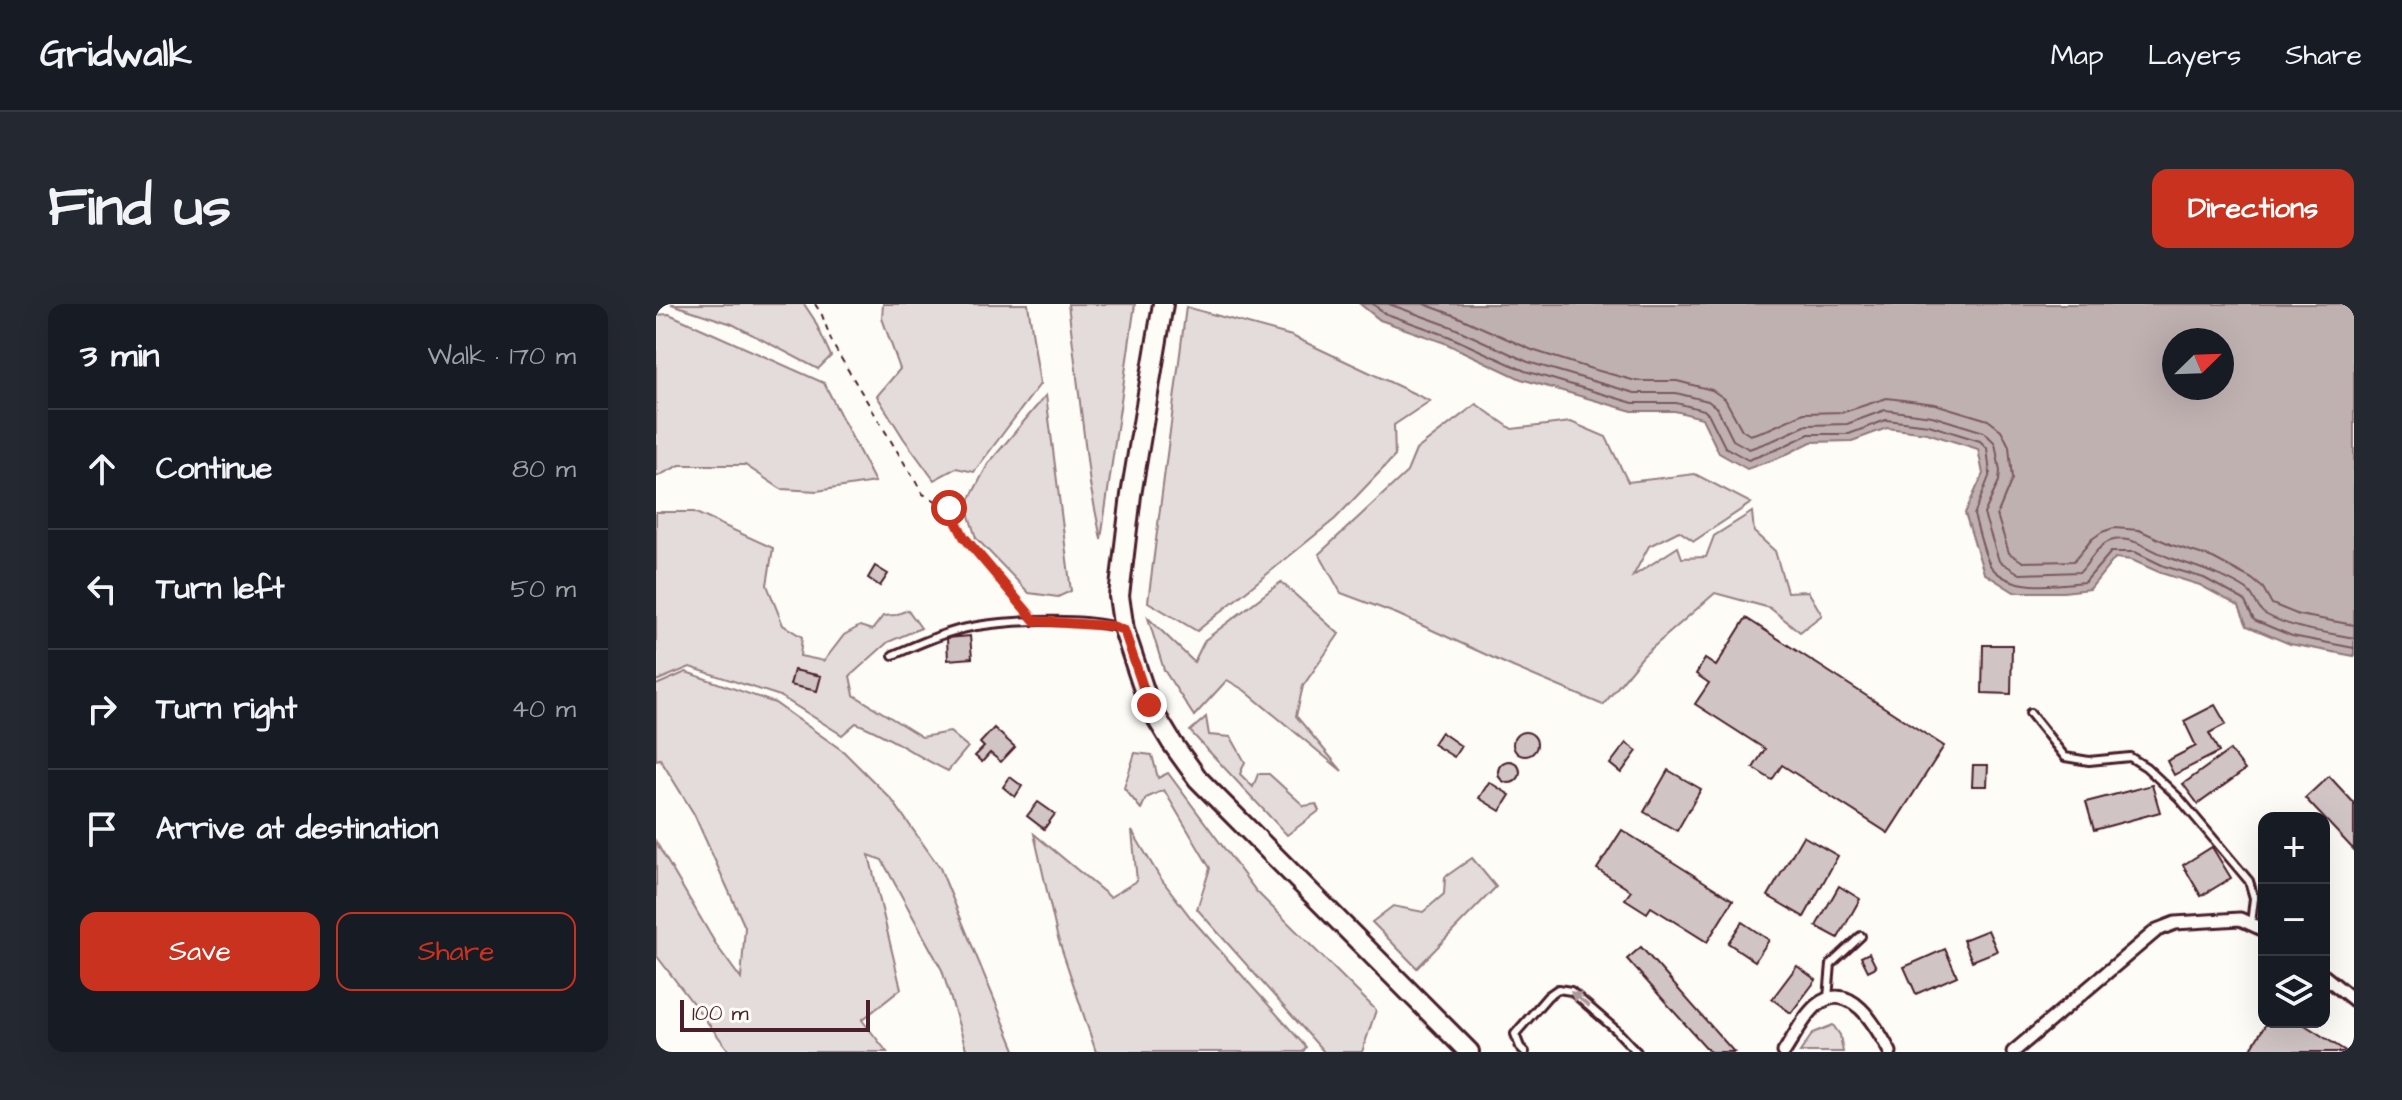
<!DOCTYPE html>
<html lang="en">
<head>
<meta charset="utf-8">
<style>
	body { margin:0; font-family:"Architects Daughter",sans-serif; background:#242831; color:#f1f3f6 }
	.controls { position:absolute; right:24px; bottom:24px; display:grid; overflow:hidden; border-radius:16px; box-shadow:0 8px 32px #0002 }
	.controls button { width:72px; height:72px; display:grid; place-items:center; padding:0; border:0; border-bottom:2px solid #363941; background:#171b24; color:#f1f3f6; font:40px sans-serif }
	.compass { position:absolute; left:1506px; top:24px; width:72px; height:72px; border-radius:50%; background:#171b24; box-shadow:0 8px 32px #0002; rotate:67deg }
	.scale { position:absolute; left:24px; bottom:20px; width:190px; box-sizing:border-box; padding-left:8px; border:4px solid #4a1f2b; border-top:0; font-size:22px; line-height:28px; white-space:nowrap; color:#4a1f2b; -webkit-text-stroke:6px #fdfcf7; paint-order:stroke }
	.stop { position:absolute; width:24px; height:24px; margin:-18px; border:6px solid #c8321e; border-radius:50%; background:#fff }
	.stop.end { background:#c8321e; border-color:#fff; box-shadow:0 2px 8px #0008 }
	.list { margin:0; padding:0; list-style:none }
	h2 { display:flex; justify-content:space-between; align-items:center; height:104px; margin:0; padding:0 32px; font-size:34px }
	h2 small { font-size:26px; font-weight:400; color:#9ea1a6 }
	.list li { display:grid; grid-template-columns:52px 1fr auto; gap:24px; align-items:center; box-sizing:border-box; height:120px; padding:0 32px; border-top:2px solid #363941 }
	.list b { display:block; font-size:30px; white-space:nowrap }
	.list em { font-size:26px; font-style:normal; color:#9ea1a6 }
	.actions { display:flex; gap:16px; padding:24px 32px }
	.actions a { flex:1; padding:18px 0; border:2px solid #c8321e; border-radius:16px; text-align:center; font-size:28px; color:#c8321e }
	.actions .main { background:#c8321e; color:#fff }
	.icon { flex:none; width:44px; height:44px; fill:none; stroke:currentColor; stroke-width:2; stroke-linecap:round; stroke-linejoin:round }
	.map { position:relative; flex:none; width:1698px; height:748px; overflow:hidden; border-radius:16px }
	header { display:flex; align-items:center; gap:48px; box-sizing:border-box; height:112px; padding:0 40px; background:#171b24; border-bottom:2px solid #363941 }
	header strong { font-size:38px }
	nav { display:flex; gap:44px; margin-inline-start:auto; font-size:28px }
	.intro { display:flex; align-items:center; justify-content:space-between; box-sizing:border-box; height:192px; padding:0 48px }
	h1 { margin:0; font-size:56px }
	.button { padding:20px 36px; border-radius:16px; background:#c8321e; color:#fff; font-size:28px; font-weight:700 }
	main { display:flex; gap:48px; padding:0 48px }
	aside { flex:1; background:#171b24; border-radius:16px; box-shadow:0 8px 32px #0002 }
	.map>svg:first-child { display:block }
	.green { fill:#e3dcda; stroke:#967e82; stroke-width:2 }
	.water { fill:#c0b1b1; stroke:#91777b; stroke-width:2; fill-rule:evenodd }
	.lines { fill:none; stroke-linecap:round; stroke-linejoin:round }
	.shore { stroke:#795961; stroke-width:2 }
	.building { fill:#d0c5c4; stroke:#4a1f2b; stroke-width:2 }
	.service-casing { stroke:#4a1f2b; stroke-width:12 }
	.minor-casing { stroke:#4a1f2b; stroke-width:17 }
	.primary-casing { stroke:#4a1f2b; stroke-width:24 }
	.path { stroke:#4a1f2b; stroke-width:2; stroke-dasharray:6 6; stroke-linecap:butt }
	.service { stroke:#fdfcf7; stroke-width:6 }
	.minor { stroke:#fdfcf7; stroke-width:11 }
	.primary { stroke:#fdfcf7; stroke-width:18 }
	.oneway { fill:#ac999b }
	.route { stroke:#c8321e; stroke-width:10 }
</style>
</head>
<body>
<header>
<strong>Gridwalk</strong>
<nav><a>Map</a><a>Layers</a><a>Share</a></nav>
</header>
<div class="intro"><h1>Find us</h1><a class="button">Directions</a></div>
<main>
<aside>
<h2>3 min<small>Walk · 170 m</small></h2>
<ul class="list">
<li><svg class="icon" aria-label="ahead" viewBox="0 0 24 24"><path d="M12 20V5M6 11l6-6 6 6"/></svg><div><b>Continue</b></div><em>80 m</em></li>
<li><svg class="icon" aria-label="left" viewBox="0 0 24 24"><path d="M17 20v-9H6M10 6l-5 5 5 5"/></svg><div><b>Turn left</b></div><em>50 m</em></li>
<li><svg class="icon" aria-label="right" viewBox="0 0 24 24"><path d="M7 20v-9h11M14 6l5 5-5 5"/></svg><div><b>Turn right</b></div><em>40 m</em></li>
<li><svg class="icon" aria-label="arrive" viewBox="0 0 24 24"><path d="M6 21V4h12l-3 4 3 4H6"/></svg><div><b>Arrive at destination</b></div></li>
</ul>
<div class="actions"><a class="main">Save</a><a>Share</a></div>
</aside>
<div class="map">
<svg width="1698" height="748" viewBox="0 0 1698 748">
	<rect width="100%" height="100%" fill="#fdfcf7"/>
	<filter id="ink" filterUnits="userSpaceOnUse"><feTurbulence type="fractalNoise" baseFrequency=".0125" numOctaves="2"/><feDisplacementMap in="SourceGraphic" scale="16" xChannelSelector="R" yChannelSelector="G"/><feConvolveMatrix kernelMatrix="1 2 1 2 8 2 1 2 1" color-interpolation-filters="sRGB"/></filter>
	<g filter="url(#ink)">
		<g class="green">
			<path d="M15,0H148L158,15L175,52L162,65L76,20Z"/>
			<path d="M227,0H372L384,80L318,168L300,164L278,176L248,135L221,92L244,65L226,14Z"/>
			<path d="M412,0H479L445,235L434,180Z"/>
			<path d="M530,3L636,32L774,97L738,121L739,152L679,215L541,327L492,298Z"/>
			<path d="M13,10L168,79L219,178L161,187L125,185L89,161H24L0,173V11Z"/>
			<path d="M390,91L415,287L402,293L373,289L320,234L310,202L332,160Z"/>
			<path d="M820,100L856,125L915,118L950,133L972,178L1039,170L1095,199L1038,237L1023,227L993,242L977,272L1022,243L1026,254L1050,253L1058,232L1096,208L1098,228L1119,247L1131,288L1152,287L1166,311L1144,328L1114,304L1059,289L987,352L947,401L857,363L741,310L685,289L663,250L751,168L760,146Z"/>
			<path d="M0,208H38L117,244L111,281L127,321L146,333L144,352L168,357L188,331L204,322L216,326L227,312L239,311L252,306L265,324L232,338L194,372L198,391L266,433L294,428L312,443L292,467C260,452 232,431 200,419L186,431L124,392L34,363L0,377Z"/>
			<path d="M625,278L683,330L647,382L640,412L686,467L588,386L571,376L538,412L508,366L492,314L538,358L549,336Z"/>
			<path d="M30,368L119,399L187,447L236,496L284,564L360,748H311L286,666L226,556L213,551L245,685L206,716L231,748H74L0,651V538L61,642L85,675L89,623L38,510L4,455L0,456V381Z"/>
			<path d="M550,413L553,431L575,433L589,458L584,470L597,483L602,470H613L648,502L660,500L663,507L631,531L534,427Z"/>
			<path d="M479,449L496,451L502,474L512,469L600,587L720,706L706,748H668L541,605L554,564L508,486L490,494L485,505L468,484Z"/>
			<path d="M476,527L503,572L535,614L650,743L647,748H440L401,631L378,530L454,593L481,577Z"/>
			<path d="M816,554L840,583L761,664L716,618L737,602L767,608L788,590L789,573Z"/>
			<path d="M1177,721L1184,731L1187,748H1144L1157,729Z"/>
		</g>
		<path class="water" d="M704,0H1698V352L1634,340L1591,322L1583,302L1544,281L1505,269L1476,256L1459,254L1434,285L1407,288H1358L1328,269L1309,209L1327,170L1322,145L1271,129L1231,124L1196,137L1155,138L1125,153L1091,165L1063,149L1046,114L1019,107H976L865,75L789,39L724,16ZM1518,36H1566V84H1518Z"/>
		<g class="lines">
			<g class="shore">
				<path d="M717,0L728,9L792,32L869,67L977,99H1020L1048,106L1053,111L1069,143L1092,156L1122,145L1153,130H1193L1230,116L1273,121L1324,137L1331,144L1334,170L1318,211C1322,223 1329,258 1337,265C1359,288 1400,281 1429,278L1455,248H1479L1508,262L1548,274L1588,296L1598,316L1636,332L1698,344"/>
				<path d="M733,0L796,23L872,58L933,76L979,89H1020L1052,97L1061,104L1077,136L1093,145L1118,136L1151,121L1191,120L1229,106L1276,112L1328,128L1339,139L1344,167L1343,177L1328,210L1343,257L1364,270L1424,268C1433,259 1441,242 1454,237C1474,230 1494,246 1512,253C1539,263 1566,270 1591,286C1600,292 1600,305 1609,310C1636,325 1668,328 1698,334"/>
				<path d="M768,0L800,12L876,46L936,65L980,77H1021L1056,86L1069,95L1086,126L1094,131L1113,125L1148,109L1188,108L1231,94L1279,100L1332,116L1345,126L1353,142L1356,175L1341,211L1353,249L1367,258L1418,257L1436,235L1446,228L1458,224L1483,226L1516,241L1557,254L1596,275L1607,284L1616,300L1643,311L1698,321"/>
			</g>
		</g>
		<g class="building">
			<path d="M219,262L232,270L224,282L212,274Z"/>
			<path d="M1090,314L1288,442L1232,529L1126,461L1116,476L1097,464L1109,445L1039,400L1053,379L1040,370L1049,355L1060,362Z"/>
			<path d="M314,332L316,354L292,356L291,334Z"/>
			<path d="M1327,341H1356L1355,390L1326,389Z"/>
			<path d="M138,366L165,372L161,387L134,381Z"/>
			<path d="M1559,401L1570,420L1553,429L1563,448L1518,471L1511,457L1540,442L1528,417Z"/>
			<path d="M338,424L359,443L345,458L334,449L326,458L319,452L328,443L324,439Z"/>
			<path d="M785,428L805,442L798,453L777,440Z"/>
			<circle cx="869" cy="440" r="12"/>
			<path d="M970,439L981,447L965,469L954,460Z"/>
			<path d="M1574,446L1589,466L1542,500L1527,480Z"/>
			<circle cx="853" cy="468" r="11"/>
			<path d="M1317,461H1332L1331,482H1316Z"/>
			<path d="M1012,466L1045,485L1021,527L988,508Z"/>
			<path d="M1673,472L1698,499V546L1649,494Z"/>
			<path d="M354,473L366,482L359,493L347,483Z"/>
			<path d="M833,478L854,491L844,507L823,494Z"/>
			<path d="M1496,481L1504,508L1438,526L1430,498Z"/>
			<path d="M382,498L399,510L388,525L371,512Z"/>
			<path d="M966,526L1077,596L1051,638L995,603L991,609L969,595L975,587L941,565Z"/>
			<path d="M1147,532L1182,552L1148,613L1112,592Z"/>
			<path d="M1556,543L1575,574L1545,592L1527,561Z"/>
			<path d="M1183,582L1204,595L1182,634L1160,622Z"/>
			<path d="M1086,618L1113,636L1099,657L1072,639Z"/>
			<path d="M1332,626L1341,647L1316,657L1307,636Z"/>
			<path d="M985,643L1078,748H1054L971,655Z"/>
			<path d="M1289,645L1301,672L1260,690L1248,663Z"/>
			<path d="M1213,649L1220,663L1212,667L1205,653Z"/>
			<path d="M1141,662L1160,676L1135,709L1116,695Z"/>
			<path d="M1611,718H1644L1691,748H1593Z"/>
		</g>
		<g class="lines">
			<g class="service-casing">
				<g id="service">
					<path d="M237,351C256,343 275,334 295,328C334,316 425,312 463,324"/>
					<path d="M1374,409L1409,453L1433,457L1474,453L1490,463L1523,494L1593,577L1598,594L1595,620"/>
					<path d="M1172,694L1175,660L1205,632"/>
					<path d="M869,748L864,743L859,730L892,692L902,685L915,687L960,726L981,748"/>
				</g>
			</g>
			<g class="minor-casing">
				<g id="minor">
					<path d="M1668,672L1698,696"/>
					<path d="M1128,748C1138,733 1147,713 1161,701C1195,674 1221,724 1234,748"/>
					<path d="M1357,748L1501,626L1519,619L1584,615L1608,626"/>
				</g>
			</g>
			<g class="primary-casing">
				<path id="primary" d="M507,0L475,191L463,292L468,326L493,401L516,439L542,475L813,748"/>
			</g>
			<path class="path" d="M159,0L166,11L177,41L267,190L293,204L308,233L371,307"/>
			<use href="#service" class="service"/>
			<use href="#minor" class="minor"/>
			<use href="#primary" class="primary"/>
		</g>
		<defs><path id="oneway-solid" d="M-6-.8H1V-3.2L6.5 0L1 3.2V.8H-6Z" transform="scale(2)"/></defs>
		<use class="oneway" href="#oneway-solid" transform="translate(924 695) rotate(-142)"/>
	</g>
	<g class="lines" filter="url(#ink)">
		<path class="route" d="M293,204L308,233L379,317L456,322L468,326L493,401"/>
	</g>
</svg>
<div class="controls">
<button>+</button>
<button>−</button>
<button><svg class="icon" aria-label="layers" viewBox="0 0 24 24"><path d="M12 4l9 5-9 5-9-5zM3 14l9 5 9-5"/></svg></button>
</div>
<svg class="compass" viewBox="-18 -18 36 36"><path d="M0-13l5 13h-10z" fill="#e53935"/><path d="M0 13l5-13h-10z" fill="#9ea1a6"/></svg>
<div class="scale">100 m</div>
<div class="stop" style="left:293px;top:204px"></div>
<div class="stop end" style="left:493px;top:401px"></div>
</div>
</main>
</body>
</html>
